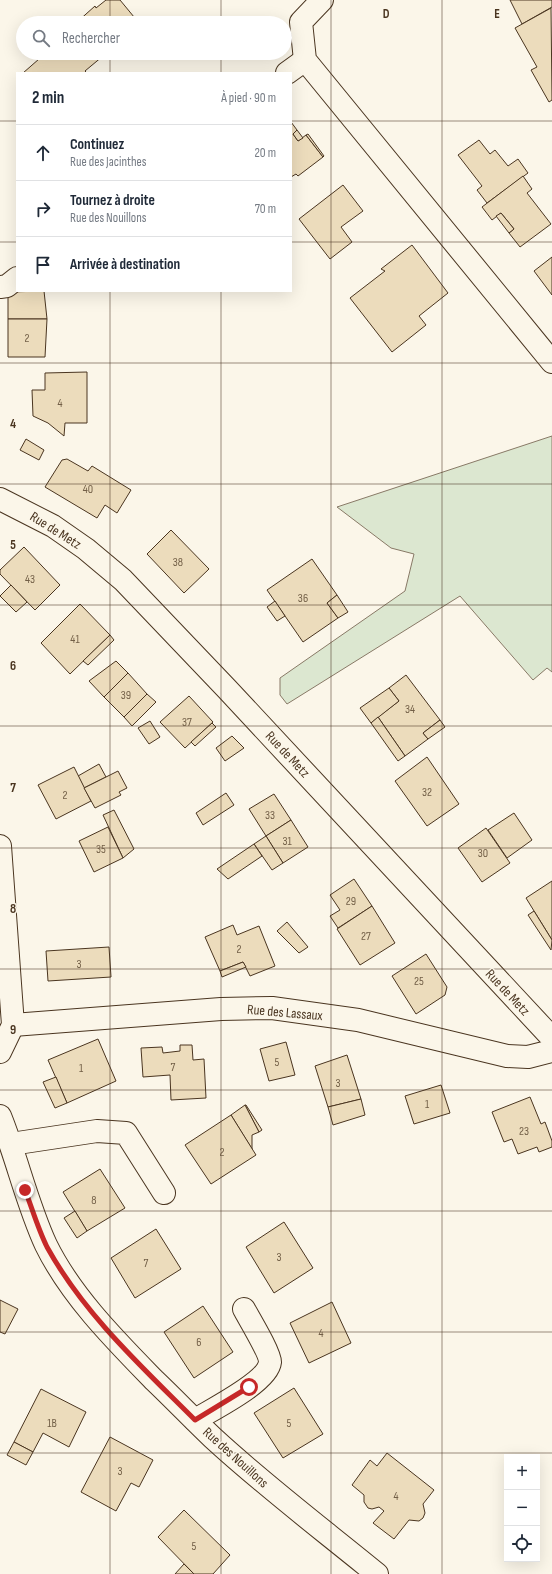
<!DOCTYPE html>
<html lang="fr">
<head>
<meta charset="utf-8">
<style>
	body { margin:0; font-family:"Sofia Sans Condensed",sans-serif; background:#f2f2f3; color:#1f2937 }
	.controls { position:absolute; right:12px; bottom:12px; display:grid; overflow:hidden; border-radius:0px; box-shadow:0 4px 16px #0002 }
	.controls button { width:36px; height:36px; display:grid; place-items:center; padding:0; border:0; border-bottom:1px solid #e0e1e3; background:#fff; color:#1f2937; font:20px sans-serif }
	.stop { position:absolute; width:12px; height:12px; margin:-9px; border:3px solid #c62828; border-radius:50%; background:#fff }
	.stop.end { background:#c62828; border-color:#fff; box-shadow:0 1px 4px #0008 }
	.list { margin:0; padding:0; list-style:none }
	h2 { display:flex; justify-content:space-between; align-items:center; height:52px; margin:0; padding:0 16px; font-size:17px }
	h2 small { font-size:13px; font-weight:400; color:#747a83 }
	.list li { display:grid; grid-template-columns:26px 1fr auto; gap:12px; align-items:center; box-sizing:border-box; height:56px; padding:0 16px; border-top:1px solid #e0e1e3 }
	.list b { display:block; font-size:15px; white-space:nowrap }
	.list p { margin:0; font-size:13px; white-space:nowrap; color:#747a83 }
	.list em { font-size:13px; font-style:normal; color:#747a83 }
	.icon { flex:none; width:22px; height:22px; fill:none; stroke:currentColor; stroke-width:2; stroke-linecap:round; stroke-linejoin:round }
	.map { position:relative; flex:none; width:552px; height:1574px; overflow:hidden }
	.search { position:absolute; background:#fff; box-shadow:0 4px 16px #0002; left:16px; top:16px; width:276px; height:44px; display:flex; align-items:center; gap:10px; box-sizing:border-box; padding:0 14px; border-radius:22px; color:#747a83; font-size:15px }
	.panel { position:absolute; background:#fff; box-shadow:0 4px 16px #0002; left:16px; top:72px; width:276px; height:220px; border-radius:0px }
	.map>svg:first-child { display:block }
	.green { fill:#dce7d0; stroke:#887966 }
	.building { fill:#ecdcbc; stroke:#4a3520 }
	.lines { fill:none; stroke-linecap:round; stroke-linejoin:round }
	.minor-casing { stroke:#4a3520; stroke-width:24 }
	.major-casing { stroke:#4a3520; stroke-width:24 }
	.minor { stroke:#fbf6e9; stroke-width:22 }
	.major { stroke:#fbf6e9; stroke-width:22 }
	.route { stroke:#c62828; stroke-width:5 }
	.grid { fill:none; stroke:#4a3520; stroke-width:1; stroke-opacity:0.55 }
	.labels { text-anchor:middle; stroke-width:3; stroke-linejoin:round; paint-order:stroke }
	.number-label { font-size:12px; fill:#725f47 }
	.street-label { font-size:14px; fill:#4a3520; stroke:#fbf6e9 }
	.grid-label { font-size:13px; text-anchor:middle; font-weight:bold; fill:#4a3520; stroke:#fbf6e9; stroke-width:3; stroke-linejoin:round; paint-order:stroke }
</style>
</head>
<body>
<div class="map">
<svg width="552" height="1574" viewBox="0 0 552 1574">
	<rect width="100%" height="100%" fill="#fbf6e9"/>
	<path class="green" d="M552,436V672L547,668L533,680L460,596L287,704L280,695V678L405,591L414,554L391,548L337,507Z"/>
	<g class="building">
		<path d="M106,0H120L139,23H76L95,6L96,8Z"/>
		<path d="M510,0H552V7L522,24Z"/>
		<path d="M551,8L552,100L549,102L531,70L537,67L515,28Z"/>
		<path d="M40,53H112L105,59L103,56L85,71L87,73H23L39,59L36,56Z"/>
		<path d="M291,122L297,130L293,134L298,141L306,135L323,157L298,176L296,174L291,177Z"/>
		<path d="M297,130L303,138L298,141L293,134Z"/>
		<path d="M308,134L324,156L323,157L306,135Z"/>
		<path d="M479,140L490,154L495,150L508,166L518,159L528,173L487,203L477,190L482,186L458,155Z"/>
		<path d="M523,176L532,189L527,193L551,224L520,247L509,233L514,229L501,213L492,220L482,207Z"/>
		<path d="M343,185L363,211L341,227L352,242L330,259L299,219Z"/>
		<path d="M501,213L514,229L509,233L496,216Z"/>
		<path d="M412,245L448,293L419,316L426,325L392,352L350,298L385,271L381,269Z"/>
		<path d="M552,257V295L534,271Z"/>
		<path d="M44,291L47,319H8V292Z"/>
		<path d="M8,319H47L45,357H8Z"/>
		<path d="M87,372V423H65L64,436L48,423L33,416L32,390H45V373Z"/>
		<path d="M26,439L44,450L39,460L20,450Z"/>
		<path d="M67,459L88,471L92,466L131,490L117,513L105,505L97,518L45,487L62,460Z"/>
		<path d="M171,530L209,569L184,593L147,554Z"/>
		<path d="M24,547L60,585L35,610L0,574V570Z"/>
		<path d="M312,559L337,595L327,603L338,618L303,642L267,590Z"/>
		<path d="M11,585L27,602L16,612L0,596Z"/>
		<path d="M337,595L348,612L338,618L327,603Z"/>
		<path d="M275,601L285,616L277,621L267,607Z"/>
		<path d="M80,604L110,635L70,674L41,643Z"/>
		<path d="M110,635L114,640L88,665L83,661Z"/>
		<path d="M116,661L128,673L104,697L89,681Z"/>
		<path d="M128,673L147,694L124,717L104,697Z"/>
		<path d="M406,675L440,720L423,733L428,739L405,756L378,717L399,701L389,688Z"/>
		<path d="M389,688L399,701L371,723L360,708Z"/>
		<path d="M147,694L156,702L132,726L124,717Z"/>
		<path d="M189,696L213,722L185,748L160,722Z"/>
		<path d="M378,717L405,756L398,761L371,723Z"/>
		<path d="M440,720L445,727L428,739L423,733Z"/>
		<path d="M150,721L160,737L149,744L138,728Z"/>
		<path d="M212,723L216,727L195,746L191,742Z"/>
		<path d="M232,736L244,748L225,761L216,748Z"/>
		<path d="M427,757L459,804L427,826L395,781Z"/>
		<path d="M99,764L106,777L84,788L78,776Z"/>
		<path d="M74,767L91,801L56,819L38,785Z"/>
		<path d="M118,771L127,788L119,792L121,795L95,808L84,788Z"/>
		<path d="M226,793L234,805L203,825L196,813Z"/>
		<path d="M274,794L291,820L266,836L249,809Z"/>
		<path d="M114,810L134,849L123,858L103,815Z"/>
		<path d="M514,813L532,840L507,858L488,830Z"/>
		<path d="M291,820L308,847L283,863L266,836Z"/>
		<path d="M108,827L123,858L94,872L79,841Z"/>
		<path d="M486,828L510,863L482,882L458,848Z"/>
		<path d="M266,836L283,863L272,870L254,844Z"/>
		<path d="M254,844L262,856L228,879L217,869Z"/>
		<path d="M354,879L372,906L338,928L330,916L340,910L330,895Z"/>
		<path d="M552,881V940L526,898Z"/>
		<path d="M372,906L395,943L360,965L337,929Z"/>
		<path d="M534,911L552,940L551,950L528,915Z"/>
		<path d="M287,922L308,947L299,953L277,931Z"/>
		<path d="M233,925L237,935L259,926L275,966L250,976L243,962L220,971L205,937Z"/>
		<path d="M109,947L111,977L48,981L46,951Z"/>
		<path d="M426,954L447,987L445,995L416,1014L392,976Z"/>
		<path d="M243,962L246,967L222,977L220,971Z"/>
		<path d="M98,1039L116,1081L67,1103L48,1060Z"/>
		<path d="M286,1042L295,1075L269,1081L260,1049Z"/>
		<path d="M180,1045H192L193,1060L204,1059L206,1098L171,1100L170,1075L143,1077L141,1048L162,1047L163,1053L180,1051Z"/>
		<path d="M347,1055L361,1099L328,1107L315,1066Z"/>
		<path d="M56,1077L67,1103L55,1108L43,1082Z"/>
		<path d="M441,1085L450,1113L414,1124L405,1096Z"/>
		<path d="M530,1097L541,1124L545,1122L552,1141V1147L539,1152L537,1147L518,1154L512,1139L504,1142L492,1112Z"/>
		<path d="M361,1099L365,1115L333,1125L328,1107Z"/>
		<path d="M245,1105H246L262,1130L259,1132Z"/>
		<path d="M245,1105L259,1132L252,1135V1149L231,1115Z"/>
		<path d="M231,1115L256,1155L211,1184L185,1145Z"/>
		<path d="M100,1169L125,1208L87,1231L63,1192Z"/>
		<path d="M75,1211L87,1231L77,1238L64,1218Z"/>
		<path d="M284,1222L313,1268L274,1293L246,1247Z"/>
		<path d="M156,1229L181,1269L135,1298L111,1258Z"/>
		<path d="M0,1300L18,1309L5,1334L0,1332Z"/>
		<path d="M332,1302L351,1343L309,1363L290,1323Z"/>
		<path d="M203,1306L233,1352L194,1378L164,1332Z"/>
		<path d="M294,1388L323,1434L283,1458L254,1413Z"/>
		<path d="M41,1389L86,1412L69,1447L43,1433L33,1452L14,1442Z"/>
		<path d="M110,1437L153,1460L139,1487L131,1483L116,1511L81,1492Z"/>
		<path d="M14,1442L33,1452L26,1465L7,1455Z"/>
		<path d="M387,1453L434,1490L423,1504L425,1513L423,1518L419,1521L409,1520L394,1539L373,1523L384,1511L379,1507L372,1509L368,1508L364,1502V1495L352,1485L370,1460L377,1466Z"/>
		<path d="M184,1510L230,1555L213,1574H194L158,1537Z"/>
		<path d="M184,1564L194,1574H175Z"/>
	</g>
	<g class="lines">
		<g class="minor-casing">
			<g id="minor">
				<path d="M322,0L301,22L305,60L552,362"/>
				<path d="M287,73L305,60"/>
				<path d="M0,287L7,286L17,278"/>
				<path d="M0,846L13,1025L0,1052"/>
				<path d="M13,1025L221,1009L272,1008L358,1020L507,1056L528,1057L552,1051"/>
				<path d="M0,1116C17,1158 27,1204 46,1245C71,1296 115,1340 154,1380C174,1399 193,1419 213,1438C265,1486 322,1529 377,1574"/>
				<path d="M11,1144L97,1131L126,1133L164,1193"/>
				<path d="M195,1420C211,1410 268,1382 270,1362C270,1353 250,1320 244,1309"/>
			</g>
		</g>
		<g class="major-casing">
			<path id="major" d="M0,499L53,526L86,549L123,580L227,689L552,1038"/>
		</g>
		<use href="#minor" class="minor"/>
		<use href="#major" class="major"/>
	</g>
	<g class="lines">
		<path class="route" d="M25,1190C32,1208 38,1229 47,1247C84,1314 141,1366 195,1420L249,1387"/>
	</g>
	<path class="grid" d="M110,0V23M221,0V23M331,0V1574M442,0V1574M110,53V73M221,53V73M0,121H17M291,121H552M0,242H17M291,242H552M110,291V1574M221,291V1574M0,363H552M0,484H552M0,605H552M0,726H552M0,848H552M0,969H552M0,1090H552M0,1211H552M0,1332H552M0,1453H552"/>
	<g class="labels">
		<g class="number-label">
			<text x="27" y="342">2</text>
			<text x="60" y="407">4</text>
			<text x="88" y="493">40</text>
			<text x="178" y="566">38</text>
			<text x="30" y="583">43</text>
			<text x="303" y="602">36</text>
			<text x="75" y="643">41</text>
			<text x="126" y="699">39</text>
			<text x="410" y="713">34</text>
			<text x="187" y="726">37</text>
			<text x="427" y="796">32</text>
			<text x="65" y="799">2</text>
			<text x="270" y="819">33</text>
			<text x="287" y="845">31</text>
			<text x="101" y="853">35</text>
			<text x="483" y="857">30</text>
			<text x="351" y="905">29</text>
			<text x="366" y="940">27</text>
			<text x="239" y="953">2</text>
			<text x="79" y="968">3</text>
			<text x="419" y="985">25</text>
			<text x="277" y="1066">5</text>
			<text x="173" y="1071">7</text>
			<text x="81" y="1072">1</text>
			<text x="338" y="1087">3</text>
			<text x="427" y="1108">1</text>
			<text x="524" y="1135">23</text>
			<text x="222" y="1156">2</text>
			<text x="94" y="1204">8</text>
			<text x="279" y="1261">3</text>
			<text x="146" y="1267">7</text>
			<text x="321" y="1337">4</text>
			<text x="199" y="1346">6</text>
			<text x="52" y="1427">1B</text>
			<text x="289" y="1427">5</text>
			<text x="120" y="1475">3</text>
			<text x="396" y="1500">4</text>
			<text x="194" y="1550">5</text>
		</g>
		<g class="street-label">
			<text transform="translate(56 530) rotate(32)" y="5">Rue de Metz</text>
			<text transform="translate(288 754) rotate(47)" y="5">Rue de Metz</text>
			<text transform="translate(508 992) rotate(47)" y="5">Rue de Metz</text>
			<text transform="translate(285 1012) rotate(5)" y="5">Rue des Lassaux</text>
			<text transform="translate(236 1457) rotate(42)" y="5">Rue des Nouillons</text>
		</g>
	</g>
	<g class="grid-label">
		<text x="386" y="18">D</text>
		<text x="497" y="18">E</text>
		<text x="13" y="428">4</text>
		<text x="13" y="549">5</text>
		<text x="13" y="670">6</text>
		<text x="13" y="792">7</text>
		<text x="13" y="913">8</text>
		<text x="13" y="1034">9</text>
	</g>
</svg>
<div class="controls">
<button>+</button>
<button>−</button>
<button><svg class="icon" aria-label="locate" viewBox="0 0 24 24"><circle cx="12" cy="12" r="6"/><path d="M12 2v4M12 18v4M2 12h4M18 12h4"/></svg></button>
</div>
<div class="stop" style="left:249px;top:1387px"></div>
<div class="stop end" style="left:25px;top:1190px"></div>
<div class="search"><svg class="icon" aria-label="search" viewBox="0 0 24 24"><circle cx="10" cy="10" r="6"/><path d="M15 15l6 6"/></svg>Rechercher</div>
<section class="panel">
<h2>2 min<small>À pied · 90 m</small></h2>
<ul class="list">
<li><svg class="icon" aria-label="ahead" viewBox="0 0 24 24"><path d="M12 20V5M6 11l6-6 6 6"/></svg><div><b>Continuez</b><p>Rue des Jacinthes</p></div><em>20 m</em></li>
<li><svg class="icon" aria-label="right" viewBox="0 0 24 24"><path d="M7 20v-9h11M14 6l5 5-5 5"/></svg><div><b>Tournez à droite</b><p>Rue des Nouillons</p></div><em>70 m</em></li>
<li><svg class="icon" aria-label="arrive" viewBox="0 0 24 24"><path d="M6 21V4h12l-3 4 3 4H6"/></svg><div><b>Arrivée à destination</b></div></li>
</ul>
</section>
</div>
</body>
</html>
